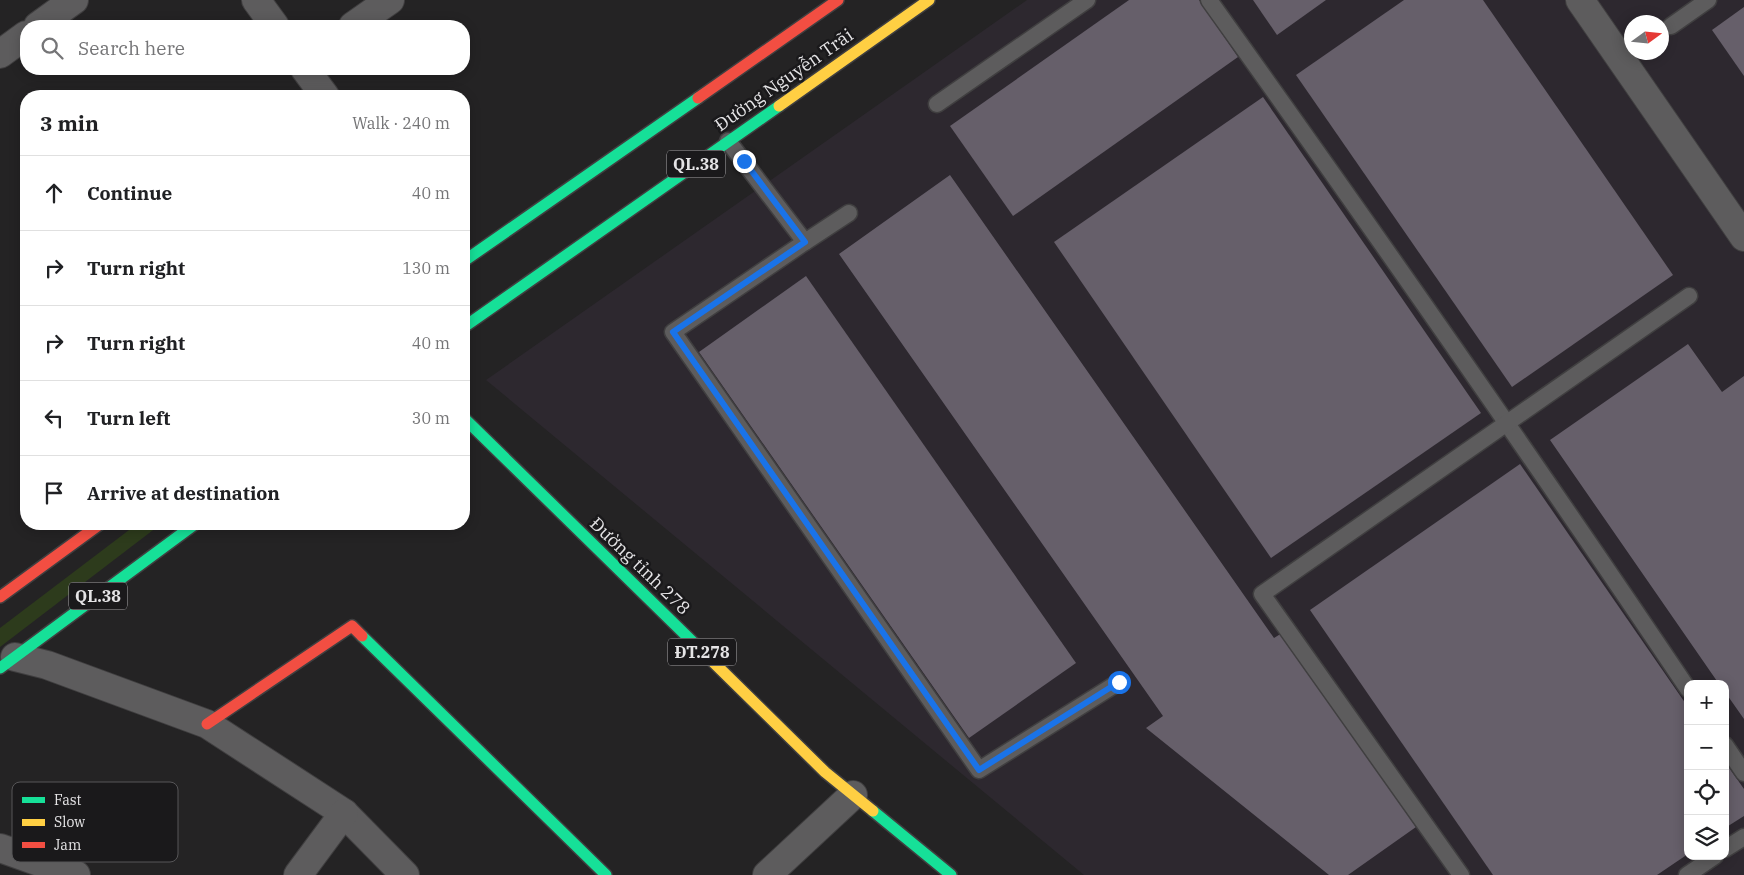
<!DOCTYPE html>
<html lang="en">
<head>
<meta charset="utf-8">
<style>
	body { margin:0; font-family:"IBM Plex Serif",serif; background:#f6f6f6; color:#202124 }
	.controls { position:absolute; right:15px; bottom:15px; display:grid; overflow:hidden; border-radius:10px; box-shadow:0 2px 12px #0003 }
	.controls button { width:45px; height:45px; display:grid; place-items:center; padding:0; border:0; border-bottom:1px solid #e0e0e0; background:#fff; color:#202124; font:25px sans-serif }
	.compass { position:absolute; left:1624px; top:15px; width:45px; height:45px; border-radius:50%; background:#fff; box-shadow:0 2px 12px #0003; rotate:75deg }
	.stop { position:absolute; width:15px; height:15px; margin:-11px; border:4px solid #1a73e8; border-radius:50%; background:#fff }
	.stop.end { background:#1a73e8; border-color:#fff; box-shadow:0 1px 5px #0008 }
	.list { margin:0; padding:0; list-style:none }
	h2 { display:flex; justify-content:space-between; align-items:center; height:65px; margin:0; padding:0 20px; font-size:21px }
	h2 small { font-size:16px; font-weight:400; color:#757577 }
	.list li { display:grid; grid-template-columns:32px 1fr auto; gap:15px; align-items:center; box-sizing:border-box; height:75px; padding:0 20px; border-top:1px solid #e0e0e0 }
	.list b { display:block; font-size:19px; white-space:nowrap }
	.list em { font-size:16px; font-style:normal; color:#757577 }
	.icon { flex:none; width:28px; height:28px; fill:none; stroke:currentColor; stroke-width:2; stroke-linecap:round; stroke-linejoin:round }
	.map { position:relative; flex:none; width:1744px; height:875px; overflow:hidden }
	.search { position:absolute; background:#fff; box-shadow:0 2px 12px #0003; left:20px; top:20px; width:450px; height:55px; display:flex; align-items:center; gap:12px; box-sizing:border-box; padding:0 18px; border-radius:20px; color:#757577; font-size:19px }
	.panel { position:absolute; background:#fff; box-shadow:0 2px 12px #0003; left:20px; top:90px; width:450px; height:440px; border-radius:20px }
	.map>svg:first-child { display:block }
	.built { fill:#2d282f; fill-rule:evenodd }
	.green { fill:#2d3b1c }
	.building { fill:#665f6a }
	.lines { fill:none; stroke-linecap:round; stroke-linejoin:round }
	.lane-casing { stroke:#403f40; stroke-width:19 }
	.street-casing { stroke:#403f40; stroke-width:30 }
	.fast-casing { stroke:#403f40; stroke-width:14 }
	.slow-casing { stroke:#403f40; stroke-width:14 }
	.jam-casing { stroke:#403f40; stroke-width:14 }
	.lane { stroke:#5d5c5d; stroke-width:16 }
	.street { stroke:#5d5c5d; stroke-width:28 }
	.fast { stroke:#16e098; stroke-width:11 }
	.slow { stroke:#ffcf43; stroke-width:11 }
	.jam { stroke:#f24e42; stroke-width:11 }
	.route { stroke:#1a73e8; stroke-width:6 }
	.labels { text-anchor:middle; stroke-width:5; stroke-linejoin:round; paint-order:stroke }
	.shield { fill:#1a191b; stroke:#a8a7a9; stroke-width:1 }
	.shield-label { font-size:16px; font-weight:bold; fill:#e5e4e6 }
	.street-label { font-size:18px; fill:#e5e4e6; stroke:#1a191b }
	.key { fill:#1a191b; stroke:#575658; stroke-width:1 }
	.key-label { font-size:14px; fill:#e5e4e6 }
</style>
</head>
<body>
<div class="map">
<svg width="1744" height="875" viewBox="0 0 1744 875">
	<rect width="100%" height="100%" fill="#242324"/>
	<path class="built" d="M1027,0H1744V875H1084L486,380ZM1632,22H1662V52H1632ZM1688,684H1725V856H1688Z"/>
	<path class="green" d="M137,524H161L0,647V628Z"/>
	<g class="building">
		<path d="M1129,0H1199L1238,57L1013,216L950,126Z"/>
		<path d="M1253,0H1326L1277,35Z"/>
		<path d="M1404,0H1483L1673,275L1512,387L1296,75Z"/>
		<path d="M1744,7V76L1712,30Z"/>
		<path d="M1263,97L1481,413L1271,558L1054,242Z"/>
		<path d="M950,175L1274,638L1282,633L1416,827L1348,875H1329L1146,728L1163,716L839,254Z"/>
		<path d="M806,276L1076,663L969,738L699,352Z"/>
		<path d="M1688,344L1722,392L1744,376V719L1725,692V684H1719L1550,440Z"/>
		<path d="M1520,464L1688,707V854L1657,875H1493L1310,610Z"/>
		<path d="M1725,762L1744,789V816L1725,828Z"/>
	</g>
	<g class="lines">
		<g class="lane-casing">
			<g id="lane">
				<path d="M1209,0C1372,228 1532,457 1688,689"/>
				<path d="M1671,26L1708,0"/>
				<path d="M937,104L1087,0"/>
				<path d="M728,141L805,242L673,332L979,770L1119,682"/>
				<path d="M805,242L849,213"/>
				<path d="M1725,745L1744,773"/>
				<path d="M1725,849L1744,837"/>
				<path d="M1461,875L1262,594L1689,296"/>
				<path d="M1687,875L1715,856"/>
			</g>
		</g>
		<g class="street-casing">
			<g id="street">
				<path d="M256,0L275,26"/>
				<path d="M1580,0L1744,237"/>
				<path d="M38,26L74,0"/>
				<path d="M353,26L390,0"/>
				<path d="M0,54L26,35"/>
				<path d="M305,69L325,96"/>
				<path d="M15,657L47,665L207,724L344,813L405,875"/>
				<path d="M0,848L76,875"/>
				<path d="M298,875L344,813"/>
				<path d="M767,875L853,795"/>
			</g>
		</g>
		<g class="fast-casing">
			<g id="fast">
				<path d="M464,261L698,98"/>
				<path d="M464,327L779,106"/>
				<path d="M464,418L703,652"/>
				<path d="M362,636L606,875"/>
				<path d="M0,668L195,524"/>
				<path d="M873,811L951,875"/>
			</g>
		</g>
		<g class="slow-casing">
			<g id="slow">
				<path d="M779,106L929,0"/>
				<path d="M703,652L825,772L873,811"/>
			</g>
		</g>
		<g class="jam-casing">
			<g id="jam">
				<path d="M698,98L838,0"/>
				<path d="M0,597L100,524"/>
				<path d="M207,724L352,626L362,636"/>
			</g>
		</g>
		<use href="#lane" class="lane"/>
		<use href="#street" class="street"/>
		<use href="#fast" class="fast"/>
		<use href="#slow" class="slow"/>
		<use href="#jam" class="jam"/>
	</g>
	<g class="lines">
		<path class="route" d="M744,161L805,242L673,332L979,770L1119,682"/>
	</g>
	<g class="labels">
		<g class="shield">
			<rect x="667" y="150.5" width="58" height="27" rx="4"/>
			<rect x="69" y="582.5" width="58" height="27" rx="4"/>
			<rect x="668" y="638.5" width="68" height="27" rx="4"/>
		</g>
		<g class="shield-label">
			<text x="696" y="170">QL.38</text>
			<text x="98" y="602">QL.38</text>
			<text x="702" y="658">ĐT.278</text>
		</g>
		<g class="street-label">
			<text transform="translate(784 80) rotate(-35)" y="6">Đường Nguyễn Trãi</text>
			<text transform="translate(640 566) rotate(44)" y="6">Đường tỉnh 278</text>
		</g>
	</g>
	<rect x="12" y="782" width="166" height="80" rx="8" class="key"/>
	<rect x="22" y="797" width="23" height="6" fill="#16e098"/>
	<rect x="22" y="819" width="23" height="7" fill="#ffcf43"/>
	<rect x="22" y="842" width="23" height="6" fill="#f24e42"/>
	<g class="key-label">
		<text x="54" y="805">Fast</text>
		<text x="54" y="827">Slow</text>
		<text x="54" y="850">Jam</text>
	</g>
</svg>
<div class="controls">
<button>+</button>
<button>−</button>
<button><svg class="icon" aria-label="locate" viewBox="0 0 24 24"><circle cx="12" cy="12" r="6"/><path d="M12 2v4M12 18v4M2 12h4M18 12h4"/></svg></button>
<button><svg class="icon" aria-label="layers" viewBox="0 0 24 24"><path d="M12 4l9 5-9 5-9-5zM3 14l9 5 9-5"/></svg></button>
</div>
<svg class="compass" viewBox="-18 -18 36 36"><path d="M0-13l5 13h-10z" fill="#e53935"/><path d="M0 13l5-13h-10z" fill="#757577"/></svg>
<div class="stop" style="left:1119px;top:682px"></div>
<div class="stop end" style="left:744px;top:161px"></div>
<div class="search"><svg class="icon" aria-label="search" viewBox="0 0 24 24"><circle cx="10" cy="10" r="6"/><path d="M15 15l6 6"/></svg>Search here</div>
<section class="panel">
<h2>3 min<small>Walk · 240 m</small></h2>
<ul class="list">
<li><svg class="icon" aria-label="ahead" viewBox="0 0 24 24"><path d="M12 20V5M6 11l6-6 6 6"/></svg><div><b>Continue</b></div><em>40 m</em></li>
<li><svg class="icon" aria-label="right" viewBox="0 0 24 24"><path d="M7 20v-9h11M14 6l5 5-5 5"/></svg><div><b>Turn right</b></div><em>130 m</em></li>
<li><svg class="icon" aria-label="right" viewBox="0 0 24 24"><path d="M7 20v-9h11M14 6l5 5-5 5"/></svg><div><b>Turn right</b></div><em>40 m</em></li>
<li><svg class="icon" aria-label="left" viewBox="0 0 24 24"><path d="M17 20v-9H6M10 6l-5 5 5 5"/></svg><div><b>Turn left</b></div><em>30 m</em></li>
<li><svg class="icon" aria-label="arrive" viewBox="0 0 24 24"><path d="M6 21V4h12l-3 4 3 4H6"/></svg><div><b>Arrive at destination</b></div></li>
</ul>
</section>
</div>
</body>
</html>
